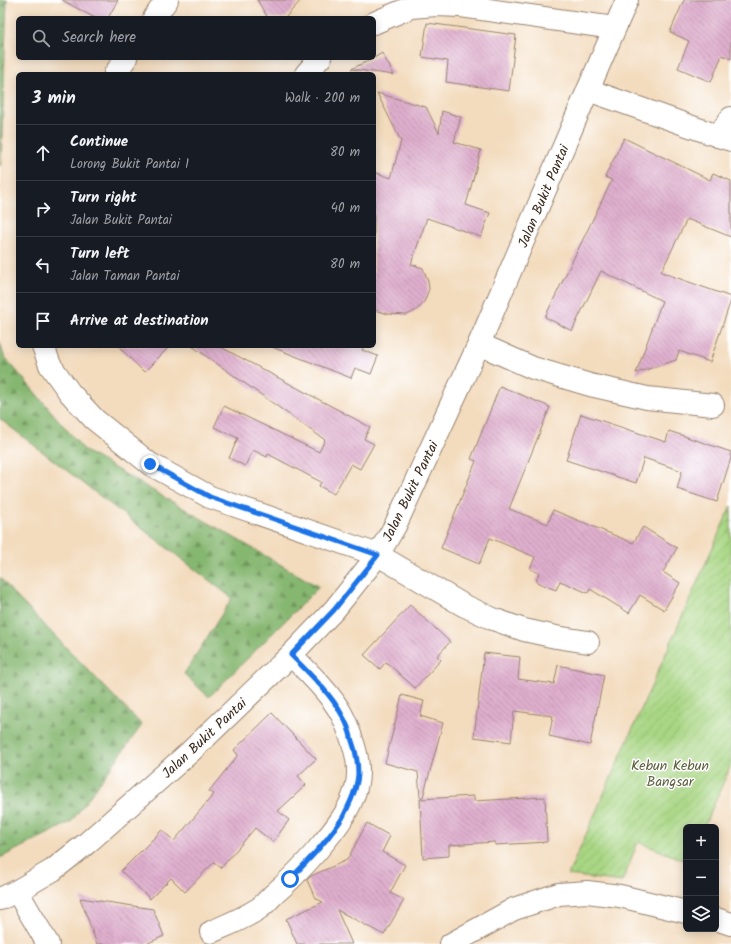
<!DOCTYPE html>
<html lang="en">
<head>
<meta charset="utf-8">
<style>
	body { margin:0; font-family:Kalam,sans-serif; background:#20242c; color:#f1f3f6 }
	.controls { position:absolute; right:12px; bottom:12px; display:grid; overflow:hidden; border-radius:6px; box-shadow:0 2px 10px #0003 }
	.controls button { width:36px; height:36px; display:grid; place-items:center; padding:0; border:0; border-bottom:1px solid #363941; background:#171b24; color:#f1f3f6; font:20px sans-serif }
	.stop { position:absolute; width:12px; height:12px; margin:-9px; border:3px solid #1a73e8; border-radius:50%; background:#fff }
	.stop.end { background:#1a73e8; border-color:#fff; box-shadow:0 1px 4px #0008 }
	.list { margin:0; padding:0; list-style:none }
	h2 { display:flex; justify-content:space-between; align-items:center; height:52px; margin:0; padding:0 16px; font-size:17px }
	h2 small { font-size:13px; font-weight:400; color:#9ea1a6 }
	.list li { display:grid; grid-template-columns:26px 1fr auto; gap:12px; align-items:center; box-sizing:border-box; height:56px; padding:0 16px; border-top:1px solid #363941 }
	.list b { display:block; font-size:15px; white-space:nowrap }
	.list p { margin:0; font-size:13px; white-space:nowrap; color:#9ea1a6 }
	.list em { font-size:13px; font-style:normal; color:#9ea1a6 }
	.icon { flex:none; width:22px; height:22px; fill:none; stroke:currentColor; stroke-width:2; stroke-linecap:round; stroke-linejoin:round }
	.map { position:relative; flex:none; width:731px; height:944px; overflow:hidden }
	.search { position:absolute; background:#171b24; box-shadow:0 2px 10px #0003; left:16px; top:16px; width:360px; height:44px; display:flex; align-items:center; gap:10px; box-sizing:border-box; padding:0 14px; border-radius:6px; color:#9ea1a6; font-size:15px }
	.panel { position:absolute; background:#171b24; box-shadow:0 2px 10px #0003; left:16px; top:72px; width:360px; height:276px; border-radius:6px }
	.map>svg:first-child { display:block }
	.forest { fill:url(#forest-firs); stroke:#607048 }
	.garden { fill:url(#garden-furrows); stroke:#728050 }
	.building { fill:url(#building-back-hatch) }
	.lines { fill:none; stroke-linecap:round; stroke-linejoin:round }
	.minor-casing { stroke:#97826e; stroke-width:24 }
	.tertiary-casing { stroke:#97826e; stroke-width:24 }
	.minor { stroke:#fff; stroke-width:22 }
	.tertiary { stroke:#fff; stroke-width:22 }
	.route { stroke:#1a73e8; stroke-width:5 }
	.labels { text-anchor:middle; stroke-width:3; stroke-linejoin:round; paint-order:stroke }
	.street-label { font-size:14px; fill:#3b2a1e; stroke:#fff }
	.park-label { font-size:14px; fill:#5c5e3c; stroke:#fff }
</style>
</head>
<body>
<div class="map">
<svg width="731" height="944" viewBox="0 0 731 944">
	<defs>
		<pattern id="forest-firs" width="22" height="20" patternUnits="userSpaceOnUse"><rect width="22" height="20" fill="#86b771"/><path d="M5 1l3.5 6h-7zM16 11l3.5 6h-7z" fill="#6f955c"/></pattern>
		<pattern id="garden-furrows" width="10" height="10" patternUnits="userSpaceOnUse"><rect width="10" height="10" fill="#a8d683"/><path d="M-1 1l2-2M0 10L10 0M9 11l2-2" fill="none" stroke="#92b871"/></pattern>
		<pattern id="building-back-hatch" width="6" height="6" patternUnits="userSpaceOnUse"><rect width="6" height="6" fill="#dfafce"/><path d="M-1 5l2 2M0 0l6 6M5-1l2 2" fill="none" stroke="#b68fa7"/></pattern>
	</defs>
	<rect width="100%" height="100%" fill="#fff"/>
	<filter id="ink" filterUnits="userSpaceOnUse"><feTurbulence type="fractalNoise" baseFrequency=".025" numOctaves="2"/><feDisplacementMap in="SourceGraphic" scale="8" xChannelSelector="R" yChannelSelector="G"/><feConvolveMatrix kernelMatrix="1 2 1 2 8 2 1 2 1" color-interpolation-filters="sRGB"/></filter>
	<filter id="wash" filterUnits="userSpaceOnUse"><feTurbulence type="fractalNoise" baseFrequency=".012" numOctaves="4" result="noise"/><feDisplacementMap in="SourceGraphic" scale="16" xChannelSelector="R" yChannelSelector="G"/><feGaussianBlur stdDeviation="0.9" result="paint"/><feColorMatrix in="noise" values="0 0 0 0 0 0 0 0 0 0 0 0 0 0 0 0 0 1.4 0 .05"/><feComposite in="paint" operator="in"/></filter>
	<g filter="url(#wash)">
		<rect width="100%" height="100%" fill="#f3dbbd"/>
		<g class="forest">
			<path d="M0,0H7L1,162L0,166Z"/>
			<path d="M0,342L4,356L85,451L319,587L209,697L184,674L232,598L0,419Z"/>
			<path d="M0,577L12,592L142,725L71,822L0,858Z"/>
		</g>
		<path class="garden" d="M731,506V765L704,827H686V861L638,842L622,882L568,875Z"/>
		<g id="blocks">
			<g class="building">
				<path d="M62,0H118L108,18H95Z"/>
				<path d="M257,0H301L285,18H268Z"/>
				<path d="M684,0H731V59L722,55L711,82L678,68L689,41L670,32Z"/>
				<path d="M427,23L516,35L509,91L446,82L448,61L422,57Z"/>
				<path d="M382,53L394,75L351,69L374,58Z"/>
				<path d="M377,93L426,107L439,133L442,111L461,117L454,142L481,150L466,205L490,213L481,237L427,218L411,264L423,268L428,281L429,289L425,300L421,306L415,311L407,315L388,314L374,310V172L391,178L401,141Z"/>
				<path d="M624,138L710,180L713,173L731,181V237L687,219L661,272L731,297V300L710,362L679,351L676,360L636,373L662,301L601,271L572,331L545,317L612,180L605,177Z"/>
				<path d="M118,346H170L144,372Z"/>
				<path d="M192,346H219L370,427L364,439L374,444L360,469L351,464L334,494L319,486L321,482L268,454L267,457L253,450L245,466L229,458L238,438L214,427L224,406L319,452L325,440Z"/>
				<path d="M272,346H364L362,350L378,356L371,374L355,368L351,378L272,347Z"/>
				<path d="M500,386L550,407L509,509L548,524L553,510L633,543L643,527L677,548L663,572L680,583L664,610L640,595L629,613L590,589L588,593L560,581L556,590L536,582L539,573L530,569L535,557L490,538L479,564L441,548L476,461L471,459Z"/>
				<path d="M581,414L666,442L669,431L731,452V458L717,502L677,489L682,471L644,458L636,483L566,460Z"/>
				<path d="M410,605L450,642L437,656L441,660L415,688L386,662L380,669L364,655Z"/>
				<path d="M484,653L520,657L518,679L554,684L558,665L604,675L590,745L549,736L553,716L514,711L511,742L474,737Z"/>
				<path d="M402,695L424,701L420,716L443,723L423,797H420L418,772L385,763Z"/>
				<path d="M272,713L316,759L298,776L306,785L278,811L289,820L273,842L255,828L221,868L214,862L185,892L171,878L150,899L121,871L162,830L174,841L214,794L209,791L238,755L234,750Z"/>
				<path d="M474,796V801L545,797L547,842L495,845V842L449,845V856L423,858L420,799Z"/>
				<path d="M367,823L390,836L382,852L405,865L390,893L404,900L384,935L337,910L352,944H297L286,919L323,902L315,898L307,880L311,876L347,860Z"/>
				<path d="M80,898L153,909L164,936L146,944H97Z"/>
			</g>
		</g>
	</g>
	<g filter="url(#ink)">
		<use href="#blocks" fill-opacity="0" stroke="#97826e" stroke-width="1"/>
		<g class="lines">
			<g class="minor-casing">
				<g id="minor">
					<path d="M154,18L167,0"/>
					<path d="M374,23L411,7L436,5L461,6L614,28"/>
					<path d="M115,74L126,58"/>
					<path d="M306,74L320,58"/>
					<path d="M588,90L718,136L731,140"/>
					<path d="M718,136L731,118"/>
					<path d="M479,344L533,368L590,385L647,398L713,405"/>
					<path d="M43,346L50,365L70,393L94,419L150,464L210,497L378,555L463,605L493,619L524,630L556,637L588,642"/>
					<path d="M17,891L48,944"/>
					<path d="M716,919L731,924"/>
					<path d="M211,932C227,925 243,919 258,909C263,906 268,900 273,895C288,882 301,869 314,854C331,834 349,814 356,788C360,773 358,758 353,743C350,734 347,724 342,715C331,694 308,672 291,655"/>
					<path d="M451,944L514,909L559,894L587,892L620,896L686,912"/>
				</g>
			</g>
			<g class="tertiary-casing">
				<path id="tertiary" d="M0,899L17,891L53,870L87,843L190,752L291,655L334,610L378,555L395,526L479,344L588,90L627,0"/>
			</g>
			<use href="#minor" class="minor"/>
			<use href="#tertiary" class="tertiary"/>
		</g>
	</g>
	<g class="lines" filter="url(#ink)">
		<path class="route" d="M150,464L210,497L378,555L334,610L291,655C308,672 331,694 342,715C347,723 350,732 352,741C356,752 358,762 358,774C357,789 350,803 343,817C340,822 336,827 333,831C320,849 305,864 290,879"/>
	</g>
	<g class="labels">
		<g class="street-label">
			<text transform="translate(543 196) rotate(-67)" y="5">Jalan Bukit Pantai</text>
			<text transform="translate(410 491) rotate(-64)" y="5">Jalan Bukit Pantai</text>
			<text transform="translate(204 738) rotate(-43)" y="5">Jalan Bukit Pantai</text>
		</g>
		<g class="park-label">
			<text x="670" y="770">Kebun Kebun<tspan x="670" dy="16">Bangsar</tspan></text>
		</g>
	</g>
</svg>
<div class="controls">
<button>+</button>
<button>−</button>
<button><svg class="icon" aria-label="layers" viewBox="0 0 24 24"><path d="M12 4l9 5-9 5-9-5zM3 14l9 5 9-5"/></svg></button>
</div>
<div class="stop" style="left:290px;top:879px"></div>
<div class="stop end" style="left:150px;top:464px"></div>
<div class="search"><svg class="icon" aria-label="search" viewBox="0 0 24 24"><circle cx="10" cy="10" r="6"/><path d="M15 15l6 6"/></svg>Search here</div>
<section class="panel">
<h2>3 min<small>Walk · 200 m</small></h2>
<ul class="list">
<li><svg class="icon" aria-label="ahead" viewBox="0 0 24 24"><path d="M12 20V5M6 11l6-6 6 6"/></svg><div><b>Continue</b><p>Lorong Bukit Pantai 1</p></div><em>80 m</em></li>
<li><svg class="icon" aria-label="right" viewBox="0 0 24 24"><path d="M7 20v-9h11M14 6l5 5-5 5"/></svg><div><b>Turn right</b><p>Jalan Bukit Pantai</p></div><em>40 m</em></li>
<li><svg class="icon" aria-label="left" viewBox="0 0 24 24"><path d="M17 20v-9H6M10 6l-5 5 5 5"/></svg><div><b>Turn left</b><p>Jalan Taman Pantai</p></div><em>80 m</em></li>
<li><svg class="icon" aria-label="arrive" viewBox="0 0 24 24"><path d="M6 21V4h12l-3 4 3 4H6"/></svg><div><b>Arrive at destination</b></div></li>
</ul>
</section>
</div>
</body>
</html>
